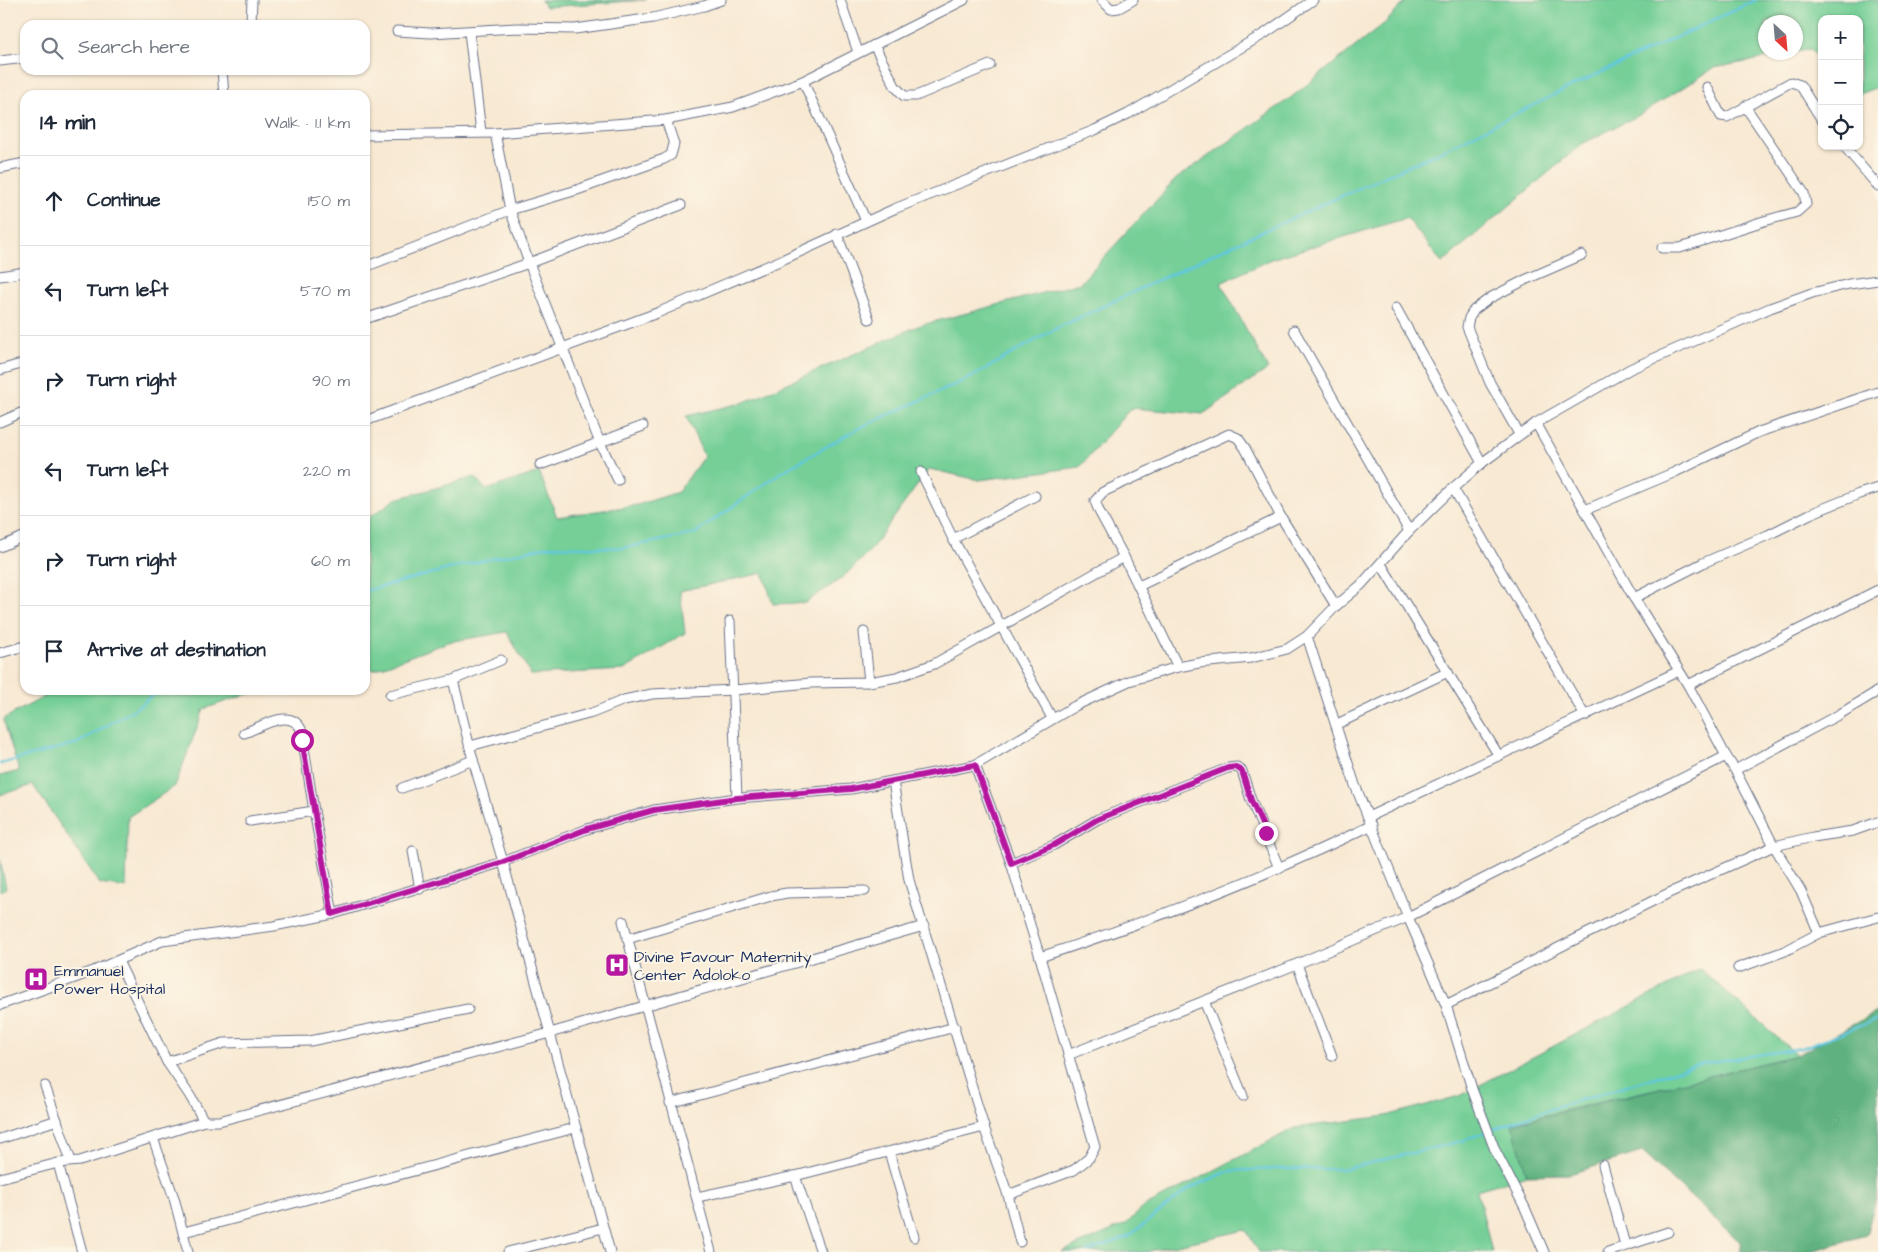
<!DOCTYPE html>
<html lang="en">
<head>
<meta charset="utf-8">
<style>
	body { margin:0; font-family:"Architects Daughter",sans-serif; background:#f2f2f3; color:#1f2937 }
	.controls { position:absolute; right:15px; top:15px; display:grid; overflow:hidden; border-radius:10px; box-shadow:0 1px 4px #0004 }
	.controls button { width:45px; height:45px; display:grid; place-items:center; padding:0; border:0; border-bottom:1px solid #e0e1e3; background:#fff; color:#1f2937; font:25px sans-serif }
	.compass { position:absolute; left:1758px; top:15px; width:45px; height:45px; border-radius:50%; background:#fff; box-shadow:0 1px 4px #0004; rotate:154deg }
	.stop { position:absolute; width:15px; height:15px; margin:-11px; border:4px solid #b5179e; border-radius:50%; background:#fff }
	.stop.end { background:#b5179e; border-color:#fff; box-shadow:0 1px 5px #0008 }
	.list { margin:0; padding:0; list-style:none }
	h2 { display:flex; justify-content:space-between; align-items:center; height:65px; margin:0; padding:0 20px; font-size:21px }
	h2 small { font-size:16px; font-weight:400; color:#747a83 }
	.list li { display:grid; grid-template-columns:32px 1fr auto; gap:15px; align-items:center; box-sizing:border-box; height:90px; padding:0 20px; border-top:1px solid #e0e1e3 }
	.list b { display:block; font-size:19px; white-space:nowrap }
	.list em { font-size:16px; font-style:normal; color:#747a83 }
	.icon { flex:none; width:28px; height:28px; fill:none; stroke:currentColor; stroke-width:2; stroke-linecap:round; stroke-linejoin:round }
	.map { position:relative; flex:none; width:1878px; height:1252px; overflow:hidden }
	.search { position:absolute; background:#fff; box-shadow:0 1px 4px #0004; left:20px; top:20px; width:350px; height:55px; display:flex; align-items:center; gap:12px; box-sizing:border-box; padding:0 18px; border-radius:15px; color:#747a83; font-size:19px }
	.panel { position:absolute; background:#fff; box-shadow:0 1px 4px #0004; left:20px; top:90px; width:350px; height:605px; border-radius:15px }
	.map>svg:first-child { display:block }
	.green { fill:#74cf96; stroke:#487f7a }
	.forest { fill:#5fb27f; stroke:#3d706e }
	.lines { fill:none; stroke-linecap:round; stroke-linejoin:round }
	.stream { stroke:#61c7de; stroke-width:2.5 }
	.minor-casing { stroke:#687087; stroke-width:11 }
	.minor { stroke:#fff; stroke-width:9 }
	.route { stroke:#b5179e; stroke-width:6 }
	.labels { text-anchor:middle; stroke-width:4; stroke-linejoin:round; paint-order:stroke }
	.poi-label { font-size:16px; fill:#1b2f5e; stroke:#fcf5e5; text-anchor:start }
</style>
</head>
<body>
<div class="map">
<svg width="1878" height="1252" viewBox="0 0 1878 1252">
	<rect width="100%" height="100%" fill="#fcf5e5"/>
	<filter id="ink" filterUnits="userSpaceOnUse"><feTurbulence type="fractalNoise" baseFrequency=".02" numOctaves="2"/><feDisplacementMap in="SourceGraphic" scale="10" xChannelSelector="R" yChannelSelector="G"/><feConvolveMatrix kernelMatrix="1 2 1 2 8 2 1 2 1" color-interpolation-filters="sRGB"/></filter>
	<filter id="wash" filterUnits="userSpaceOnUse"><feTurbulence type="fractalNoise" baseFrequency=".0096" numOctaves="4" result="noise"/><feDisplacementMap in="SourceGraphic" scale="20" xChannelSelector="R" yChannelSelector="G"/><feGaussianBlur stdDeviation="1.12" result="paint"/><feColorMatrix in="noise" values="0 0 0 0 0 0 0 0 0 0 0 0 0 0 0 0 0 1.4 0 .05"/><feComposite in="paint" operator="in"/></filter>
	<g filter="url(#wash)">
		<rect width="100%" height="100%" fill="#f8e9d3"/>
		<g class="green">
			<path d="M541,0H646L545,7Z"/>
			<path d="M1407,0H1878V87L1859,94V19H1822V61L1811,49L1796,52V22H1766V52L1793,53L1714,68L1641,114L1582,144L1442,263L1407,218L1271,259L1221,283L1268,369L1203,414L1131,408L1080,467L979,480L929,469L869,552L842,578L805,603L773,604L763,573L680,591L685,633L624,670L531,675L507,632L448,642L374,670L365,665V520L396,499L475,477L486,490L539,472L557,517L637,505L678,492L704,456L686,416L742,403L918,326L1080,283L1176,179L1289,99L1385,23Z"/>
			<path d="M57,690H259L204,709L175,786L128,817L126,888L100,884L33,785L0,795V776L19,771L3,719Z"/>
			<path d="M0,859L6,888L0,891Z"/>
			<path d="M1700,969L1797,1055L1513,1123L1527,1175L1477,1190L1492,1252H1259L1246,1230L1145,1252H1062L1126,1224L1144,1207L1295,1128L1386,1116L1459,1096Z"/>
		</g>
		<path class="forest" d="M1878,1011V1192L1866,1235L1808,1252H1741L1740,1242L1642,1152L1570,1174L1527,1175L1512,1124L1797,1055Z"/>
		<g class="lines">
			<g class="stream">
				<path d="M365,591L464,565L549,546L623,548L694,534L780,473L857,429L972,377L1051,331L1224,249L1439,152L1568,88L1756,0"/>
				<path d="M0,764L78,743L138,707L159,690"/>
				<path d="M1491,1130L1538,1113L1698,1064L1802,1048L1878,1019"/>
				<path d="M1086,1252L1128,1237L1190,1188L1229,1171L1274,1169H1345L1462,1141L1486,1132"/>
			</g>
		</g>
	</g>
	<g filter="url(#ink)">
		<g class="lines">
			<g class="minor-casing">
				<g id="minor">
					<path d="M840,0L858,52"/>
					<path d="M1102,0L1111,9L1119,8L1133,0"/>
					<path d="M251,22L252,0"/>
					<path d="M242,25L251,22L270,25"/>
					<path d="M397,31L431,33L517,28L575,29L653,18L704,6L721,0"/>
					<path d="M469,32L481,132"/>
					<path d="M874,45L895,86L904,96H916L990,65"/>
					<path d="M0,61L25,58"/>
					<path d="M222,70L224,95"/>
					<path d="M803,81L866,221"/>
					<path d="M1707,87L1721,116L1727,117L1791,82L1800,85L1822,120"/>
					<path d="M495,133L510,210L529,263L600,443L618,480"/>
					<path d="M365,135L495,133L666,120L733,107L803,81L964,0"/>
					<path d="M1844,146L1878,186"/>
					<path d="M0,168L25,163"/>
					<path d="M837,234L869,319"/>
					<path d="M1662,248H1680L1764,221L1797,212L1806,204L1804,193L1745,106"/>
					<path d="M365,267L510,210L577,190L664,159L671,155L674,144L666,120"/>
					<path d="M0,276L25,272"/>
					<path d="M1396,308L1482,463"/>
					<path d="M365,319L529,263L681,205"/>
					<path d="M1294,330L1409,531"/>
					<path d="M0,370L21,364"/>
					<path d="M365,421L657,313L784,259L894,209L1095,130L1128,114L1264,34L1313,0"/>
					<path d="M0,422L25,411"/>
					<path d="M1536,423L1634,598L1688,685L1726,756L1735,770L1774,846L1801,891L1819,933"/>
					<path d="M1519,434L1490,383L1467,327L1469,318L1474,310L1490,298L1527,279L1582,255"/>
					<path d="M540,465L643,426"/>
					<path d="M921,472L953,539L1052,718"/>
					<path d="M1453,488L1585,716"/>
					<path d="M1585,510L1673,473L1759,432L1878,392"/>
					<path d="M953,539L1035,496"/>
					<path d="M0,547L25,536"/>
					<path d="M1381,564L1499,756"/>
					<path d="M1139,586L1281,517"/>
					<path d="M1634,598L1703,563L1768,535L1810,514L1859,494L1878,488"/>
					<path d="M730,621L737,798"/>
					<path d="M864,632L869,682"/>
					<path d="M1307,636L1355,785L1408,917L1446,1005L1472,1089L1495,1150L1525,1208L1544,1252"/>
					<path d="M0,653L25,646"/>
					<path d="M1178,667L1124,557L1099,511L1095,501L1103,492L1229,434L1238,438L1245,448L1281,517L1336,606"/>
					<path d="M453,680L473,760L503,862L610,1252"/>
					<path d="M1688,685L1878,590"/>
					<path d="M390,695L453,680L501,660"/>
					<path d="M1337,724L1448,672"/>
					<path d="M244,733C261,727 290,707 301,729L314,811L333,914"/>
					<path d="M470,746L592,713L624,700L652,694L734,690L810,683L869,682L897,677L934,664L1124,557"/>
					<path d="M975,765L1011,863L1040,957L1095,1147L1089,1158L1074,1170L1008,1195"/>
					<path d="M1735,770L1840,714L1878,691"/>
					<path d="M893,781L909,880L984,1127L1008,1195L1020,1242"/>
					<path d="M402,788L473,760"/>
					<path d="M1368,817L1679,671"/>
					<path d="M250,821L314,811"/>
					<path d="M413,851L420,889"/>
					<path d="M1011,863L1054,845L1098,819L1228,768L1237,767L1242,771L1251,800L1279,868"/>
					<path d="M623,921L711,1252"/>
					<path d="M627,939L771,896L787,893L865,891"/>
					<path d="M1040,957C1153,920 1265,877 1372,825"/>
					<path d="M118,961L167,1062L190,1096L204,1121"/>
					<path d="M1297,964L1332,1056"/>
					<path d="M1738,968L1785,951L1819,933L1878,917"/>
					<path d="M1204,1001L1243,1096"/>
					<path d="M0,1005L91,972L162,941L274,926L333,914L503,862L587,829L654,810L737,798L851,789L975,765L1075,706L1129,681L1178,667L1199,663L1251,658L1287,649L1307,636L1336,606L1361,585L1409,531L1453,488L1482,463L1536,423L1630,369L1770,308L1812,293L1849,284L1878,280"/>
					<path d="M1446,1005L1566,944L1669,893L1774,846L1813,837L1853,831L1878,822"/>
					<path d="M1068,1055L1297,964L1408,917L1726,756"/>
					<path d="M167,1062L224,1043L310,1041L468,1009"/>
					<path d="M45,1086L71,1161"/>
					<path d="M670,1103L955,1027"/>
					<path d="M153,1138L174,1198L188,1252"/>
					<path d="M0,1139L57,1120"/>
					<path d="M889,1152L914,1237"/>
					<path d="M58,1163L82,1252"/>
					<path d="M1603,1165L1625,1245"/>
					<path d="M795,1176L821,1252"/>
					<path d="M0,1178L58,1163L80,1161L204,1121H219L550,1033L924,926"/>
					<path d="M697,1197L795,1176L984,1127"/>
					<path d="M184,1232L575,1128"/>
					<path d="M508,1252L603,1228"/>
					<path d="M1608,1252L1668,1232"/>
				</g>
			</g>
			<use href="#minor" class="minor"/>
		</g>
	</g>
	<g class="lines" filter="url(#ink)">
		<path class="route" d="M302,740L332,914L503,862L587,829L654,810L737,798L851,789L975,765L1011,863L1054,845L1098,819L1228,768L1236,767L1242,771L1251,800L1266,833"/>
	</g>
	<defs>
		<g id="hospital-square" transform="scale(1.25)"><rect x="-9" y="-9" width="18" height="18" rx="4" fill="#b5179e" stroke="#fcf5e5"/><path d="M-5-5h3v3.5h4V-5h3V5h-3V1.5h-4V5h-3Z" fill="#fff"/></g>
	</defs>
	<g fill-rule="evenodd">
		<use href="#hospital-square" x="617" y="965"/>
		<use href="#hospital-square" x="36" y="979"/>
	</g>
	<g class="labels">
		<g class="poi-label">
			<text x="634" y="962">Divine Favour Maternity<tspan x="634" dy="18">Center Adoloko</tspan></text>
			<text x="54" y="976">Emmanuel<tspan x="54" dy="18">Power Hospital</tspan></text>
		</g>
	</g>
</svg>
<div class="controls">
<button>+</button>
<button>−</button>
<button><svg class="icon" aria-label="locate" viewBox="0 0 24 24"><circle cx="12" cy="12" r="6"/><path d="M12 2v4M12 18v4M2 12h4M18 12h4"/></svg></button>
</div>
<svg class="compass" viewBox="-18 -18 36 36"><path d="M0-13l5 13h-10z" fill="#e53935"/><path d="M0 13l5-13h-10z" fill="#747a83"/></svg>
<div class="stop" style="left:302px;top:740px"></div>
<div class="stop end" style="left:1266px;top:833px"></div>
<div class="search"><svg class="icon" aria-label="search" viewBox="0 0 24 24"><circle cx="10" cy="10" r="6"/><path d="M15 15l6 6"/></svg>Search here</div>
<section class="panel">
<h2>14 min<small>Walk · 1.1 km</small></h2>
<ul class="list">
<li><svg class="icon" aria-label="ahead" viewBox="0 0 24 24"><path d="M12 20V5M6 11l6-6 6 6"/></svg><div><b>Continue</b></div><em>150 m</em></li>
<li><svg class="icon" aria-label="left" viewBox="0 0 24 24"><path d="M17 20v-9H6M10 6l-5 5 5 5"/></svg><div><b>Turn left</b></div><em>570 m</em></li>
<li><svg class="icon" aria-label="right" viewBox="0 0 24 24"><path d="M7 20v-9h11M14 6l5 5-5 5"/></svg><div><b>Turn right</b></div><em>90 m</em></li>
<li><svg class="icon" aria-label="left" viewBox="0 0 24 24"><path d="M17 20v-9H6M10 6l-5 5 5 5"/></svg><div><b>Turn left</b></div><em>220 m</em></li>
<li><svg class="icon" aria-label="right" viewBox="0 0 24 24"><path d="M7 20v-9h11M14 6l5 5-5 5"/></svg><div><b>Turn right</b></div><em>60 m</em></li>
<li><svg class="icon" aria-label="arrive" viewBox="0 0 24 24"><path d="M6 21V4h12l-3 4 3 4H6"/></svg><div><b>Arrive at destination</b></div></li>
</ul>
</section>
</div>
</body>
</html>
